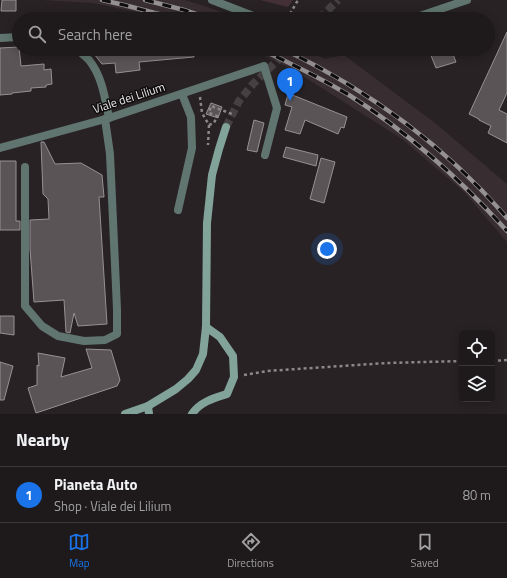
<!DOCTYPE html>
<html lang="en">
<head>
<meta charset="utf-8">
<style>
	body { margin:0; font-family:"Titillium Web",sans-serif; background:#262324; color:#f1f3f6 }
	.controls { position:absolute; right:12px; bottom:12px; display:grid; overflow:hidden; border-radius:6px; box-shadow:0 2px 10px #0003 }
	.controls button { width:36px; height:36px; display:grid; place-items:center; padding:0; border:0; border-bottom:1px solid #3c383a; background:#1e1a1b; color:#f1f3f6; font:20px sans-serif }
	.you { position:absolute; left:327px; top:249px; width:14px; height:14px; margin:-10px; border:3px solid #fff; border-radius:50%; background:#1a73e8; box-shadow:0 0 0 6px #1a73e833 }
	.badge { display:grid; place-items:center; width:26px; height:26px; border-radius:50%; background:#1a73e8; color:#fff; font-size:13px; font-weight:700 }
	.pin { position:absolute; translate:-50% -33px; filter:drop-shadow(0 1px 2px #0008) }
	.pin::after { content:''; position:absolute; top:21px; width:14px; height:12px; background:inherit; clip-path:polygon(0 0,100% 0,50% 100%) }
	.list { margin:0; padding:0; list-style:none }
	h2 { display:flex; justify-content:space-between; align-items:center; height:52px; margin:0; padding:0 16px; font-size:17px }
	h2 small { font-size:13px; font-weight:400; color:#a1a1a3 }
	.list li { display:grid; grid-template-columns:26px 1fr auto; gap:12px; align-items:center; box-sizing:border-box; height:56px; padding:0 16px; border-top:1px solid #3c383a }
	.list b { display:block; font-size:15px; white-space:nowrap }
	.list p { margin:0; font-size:13px; white-space:nowrap; color:#a1a1a3 }
	.list em { font-size:13px; font-style:normal; color:#a1a1a3 }
	.icon { flex:none; width:22px; height:22px; fill:none; stroke:currentColor; stroke-width:2; stroke-linecap:round; stroke-linejoin:round }
	.map { position:relative; flex:none; width:507px; height:414px; overflow:hidden }
	.search { position:absolute; background:#1e1a1b; box-shadow:0 2px 10px #0003; left:12px; right:12px; top:12px; height:44px; display:flex; align-items:center; gap:10px; box-sizing:border-box; padding:0 14px; border-radius:22px; color:#a1a1a3; font-size:15px }
	.sheet { height:108px; background:#1e1a1b }
	nav { display:flex; justify-content:space-around; align-items:center; box-sizing:border-box; height:56px; border-top:1px solid #3c383a; background:#1e1a1b; font-size:11px; color:#a1a1a3 }
	nav a { display:grid; justify-items:center; gap:2px }
	nav .on { color:#1a73e8 }
	.map>svg:first-child { display:block }
	.built { fill:#382d31 }
	.green { fill:#442f36 }
	.building { fill:#5a5456; stroke:#989193 }
	.lines { fill:none; stroke-linecap:round; stroke-linejoin:round }
	.secondary-tunnel { stroke:#454041; stroke-width:8; stroke-dasharray:8 4; stroke-linecap:butt }
	.path { stroke:#8c8788; stroke-width:2.5; stroke-dasharray:3 3; stroke-linecap:butt }
	.service { stroke:#60756f; stroke-width:8 }
	.minor { stroke:#60756f; stroke-width:8 }
	.secondary { stroke:#82a39a; stroke-width:8 }
	.rail-casing { stroke:#959092; stroke-width:4.5 }
	.rail { stroke:#0f0d0d; stroke-width:3; stroke-dasharray:9; stroke-linecap:butt }
	.labels { text-anchor:middle; stroke-width:3; stroke-linejoin:round; paint-order:stroke }
	.street-label { font-size:12px; fill:#ebe7e8; stroke:#0f0d0d }
</style>
</head>
<body>
<div class="map">
<svg width="507" height="414" viewBox="0 0 507 414">
	<rect width="100%" height="100%" fill="#282224"/>
	<g class="built">
		<path d="M40,0H185L204,6L240,19H163L155,16L93,3Z"/>
		<path d="M250,49H304L325,59L344,55L435,123L507,184V242L464,192L402,139L295,71Z"/>
	</g>
	<path class="green" d="M260,0H293L288,7Z"/>
	<g class="building">
		<path d="M2,0H16V11H1Z"/>
		<path d="M507,32V93L499,110L507,114V143L488,133L491,126L479,120V119L469,114Z"/>
		<path d="M19,47L21,66L44,64V70L51,69L52,84L46,85V87L31,88V91L12,93V94L0,95V48Z"/>
		<path d="M90,49H194V57L139,62L140,70L116,73L115,63L102,64Z"/>
		<path d="M430,49H451L456,62L436,68L430,53L431,52Z"/>
		<path d="M288,94L295,96L347,117L344,128L341,127L338,134L305,120L300,134L285,130L292,107L285,105Z"/>
		<path d="M211,103L222,107L218,118L206,114Z"/>
		<path d="M254,120L264,123L257,152L247,150Z"/>
		<path d="M41,142H44L55,164L81,163L102,175L104,197H99L107,324L78,326L74,313L70,333L66,332L64,300L34,302L30,249V220L49,219L48,199L43,194Z"/>
		<path d="M286,147L318,155L316,166L283,157Z"/>
		<path d="M321,158L335,162L324,203L310,199Z"/>
		<path d="M0,161H16V221H20V230H0Z"/>
		<path d="M0,316H14V335L0,333Z"/>
		<path d="M86,349L111,350L120,380L117,386L36,413L28,388L37,385V365L39,366L38,353L65,358L61,377L92,368Z"/>
		<path d="M0,362L13,366L4,400H0Z"/>
	</g>
	<g class="lines">
		<g class="secondary-tunnel">
			<path d="M319,19L338,0"/>
			<path d="M226,127L239,101L253,84L289,49"/>
		</g>
		<g class="path">
			<path d="M287,19L298,0"/>
			<path d="M200,97L202,113L209,125L208,145"/>
			<path d="M209,125L214,123L217,116L209,113L211,106L232,114"/>
			<path d="M492,361L507,360"/>
			<path d="M244,375L267,371L387,363L462,361"/>
		</g>
		<g class="service">
			<path d="M264,66L277,108L265,155"/>
			<path d="M25,167V306L42,326L58,336L84,341L105,340L117,334V309L110,154L105,119"/>
			<path d="M178,210L192,148L191,117L182,94"/>
		</g>
		<g class="minor">
			<path d="M212,0L261,19"/>
			<path d="M411,19L467,0"/>
			<path d="M0,38L19,37"/>
			<path d="M77,49C81,53 85,56 89,60C102,76 105,98 109,118"/>
			<path d="M0,148L109,118L264,66"/>
		</g>
		<g class="secondary">
			<path d="M125,414L148,406"/>
			<path d="M149,414L148,406L176,389L188,379L196,370L203,354L206,327L207,223L212,175L219,149L226,127"/>
			<path d="M192,414C200,402 214,398 227,394L234,377L233,356L220,337L206,327"/>
		</g>
		<g class="rail-casing">
			<g id="rail">
				<path d="M102,0L124,5L178,19"/>
				<path d="M145,0L184,10L211,19"/>
				<path d="M260,49C290,63 320,78 349,95C409,133 460,179 507,231"/>
				<path d="M283,49C368,90 446,147 507,218"/>
			</g>
		</g>
		<use href="#rail" class="rail"/>
	</g>
	<g class="labels">
		<g class="street-label">
			<text transform="translate(129 98) rotate(-18)" y="4">Viale dei Lilium</text>
		</g>
	</g>
</svg>
<div class="controls">
<button><svg class="icon" aria-label="locate" viewBox="0 0 24 24"><circle cx="12" cy="12" r="6"/><path d="M12 2v4M12 18v4M2 12h4M18 12h4"/></svg></button>
<button><svg class="icon" aria-label="layers" viewBox="0 0 24 24"><path d="M12 4l9 5-9 5-9-5zM3 14l9 5 9-5"/></svg></button>
</div>
<div class="you"></div>
<div class="pin badge" style="left:290px;top:101px">1</div>
<div class="search"><svg class="icon" aria-label="search" viewBox="0 0 24 24"><circle cx="10" cy="10" r="6"/><path d="M15 15l6 6"/></svg>Search here</div>
</div>
<section class="sheet">
<h2>Nearby<small></small></h2>
<ul class="list">
<li><span class="badge">1</span><div><b>Pianeta Auto</b><p>Shop · Viale dei Lilium</p></div><em>80 m</em></li>
</ul>
</section>
<nav>
<a class="on"><svg class="icon" aria-label="map" viewBox="0 0 24 24"><path d="M3 6l6-2 6 2 6-2v14l-6 2-6-2-6 2zM9 4v14M15 6v14"/></svg>Map</a>
<a><svg class="icon" aria-label="directions" viewBox="0 0 24 24"><path d="M12 3l9 9-9 9-9-9zM9 14v-3h6M13 9l2 2-2 2"/></svg>Directions</a>
<a><svg class="icon" aria-label="saved" viewBox="0 0 24 24"><path d="M7 4h10v16l-5-4-5 4z"/></svg>Saved</a>
</nav>
</body>
</html>
